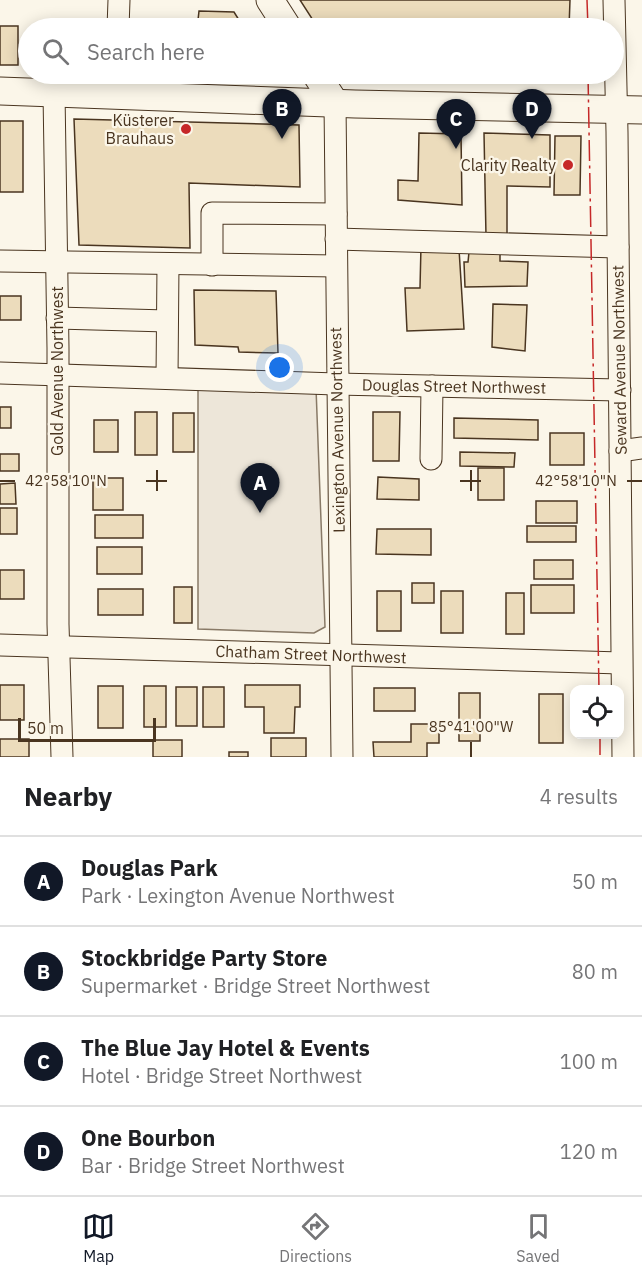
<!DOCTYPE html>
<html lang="en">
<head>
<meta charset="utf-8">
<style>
	body { margin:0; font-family:"IBM Plex Sans",sans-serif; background:#f6f6f6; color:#202124 }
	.controls { position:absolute; right:18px; bottom:18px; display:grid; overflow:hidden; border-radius:12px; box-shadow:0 3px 15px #0003 }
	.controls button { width:54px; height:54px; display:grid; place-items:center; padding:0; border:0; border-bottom:2px solid #e0e0e0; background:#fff; color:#202124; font:30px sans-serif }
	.scale { position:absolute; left:18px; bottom:15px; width:138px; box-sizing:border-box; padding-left:6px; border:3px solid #4a3520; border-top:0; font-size:16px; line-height:21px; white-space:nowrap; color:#4a3520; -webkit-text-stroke:4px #fbf6e9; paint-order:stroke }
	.you { position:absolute; left:280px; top:368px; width:21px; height:21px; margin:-15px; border:4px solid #fff; border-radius:50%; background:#1a73e8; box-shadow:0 0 0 9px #1a73e833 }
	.badge { display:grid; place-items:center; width:39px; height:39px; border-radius:50%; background:#111827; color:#fff; font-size:20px; font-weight:700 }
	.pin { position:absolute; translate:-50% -50px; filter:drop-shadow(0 2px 3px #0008) }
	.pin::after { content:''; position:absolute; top:32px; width:21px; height:18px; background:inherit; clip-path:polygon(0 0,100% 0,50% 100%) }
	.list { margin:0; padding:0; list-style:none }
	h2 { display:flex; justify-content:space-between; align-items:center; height:78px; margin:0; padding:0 24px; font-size:26px }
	h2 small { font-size:20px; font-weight:400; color:#757577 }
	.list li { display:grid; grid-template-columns:39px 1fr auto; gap:18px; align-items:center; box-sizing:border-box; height:90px; padding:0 24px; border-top:2px solid #e0e0e0 }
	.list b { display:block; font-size:22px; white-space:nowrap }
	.list p { margin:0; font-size:20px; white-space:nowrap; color:#757577 }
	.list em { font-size:20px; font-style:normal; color:#757577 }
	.icon { flex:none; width:33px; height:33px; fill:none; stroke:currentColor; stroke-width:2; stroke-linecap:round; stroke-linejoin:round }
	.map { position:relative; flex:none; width:642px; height:757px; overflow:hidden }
	.search { position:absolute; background:#fff; box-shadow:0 3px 15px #0003; left:18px; right:18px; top:18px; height:66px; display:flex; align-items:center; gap:15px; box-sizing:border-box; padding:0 21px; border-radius:33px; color:#757577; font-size:22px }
	.sheet { height:438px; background:#fff }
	nav { display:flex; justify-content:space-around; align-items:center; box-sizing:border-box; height:84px; border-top:2px solid #e0e0e0; background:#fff; font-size:16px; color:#757577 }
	nav a { display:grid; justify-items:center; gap:3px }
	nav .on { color:#111827 }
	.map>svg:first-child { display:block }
	.green { fill:#ede6d9; stroke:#887966; stroke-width:1.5 }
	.building { fill:#ecdcbc; stroke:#4a3520; stroke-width:1.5 }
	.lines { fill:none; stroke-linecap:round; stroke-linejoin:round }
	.minor-casing { stroke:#4a3520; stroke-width:23 }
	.major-casing { stroke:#4a3520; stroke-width:29 }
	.minor { stroke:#fbf6e9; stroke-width:21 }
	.major { stroke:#fbf6e9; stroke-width:27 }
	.power { stroke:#c62828; stroke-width:1.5; stroke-dasharray:21 4.5 3 4.5; stroke-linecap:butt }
	.ticks { fill:none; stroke:#4a3520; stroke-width:2 }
	.poi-dot { fill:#c62828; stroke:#fbf6e9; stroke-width:2 }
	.labels { text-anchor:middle; stroke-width:4.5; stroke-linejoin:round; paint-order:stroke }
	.poi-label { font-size:16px; fill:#4a3520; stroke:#fbf6e9; text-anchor:end }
	.street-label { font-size:16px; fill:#4a3520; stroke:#fbf6e9 }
	.ticks-label { font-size:15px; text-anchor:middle; fill:#4a3520; stroke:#fbf6e9; stroke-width:4.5; stroke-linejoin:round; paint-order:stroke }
</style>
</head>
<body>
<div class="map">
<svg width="642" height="757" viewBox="0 0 642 757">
	<rect width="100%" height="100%" fill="#fbf6e9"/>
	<path class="green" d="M198,384L316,388L325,627L314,633L198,629Z"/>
	<g class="building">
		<path d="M300,0H570L569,28H318Z"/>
		<path d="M199,11L234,12L244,28H178V20H198Z"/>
		<rect x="0" y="26" width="18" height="39"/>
		<path d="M74,119L299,125L300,187L189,183L190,248L79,245Z"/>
		<rect x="0" y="121" width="23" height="71"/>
		<path d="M419,133L461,134L462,205L398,200V180L418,181Z"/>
		<path d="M484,133L550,135V187L507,186V237L486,236Z"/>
		<path d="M555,136H581L580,195H554Z"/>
		<path d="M421,246L459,249L464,329L407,331L405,288H420Z"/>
		<path d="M469,252H500V261L528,262L527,286L465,287L464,262H468Z"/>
		<path d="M194,290L276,291L278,353L239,352L238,347L195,345Z"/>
		<rect x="0" y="296" width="21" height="24"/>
		<path d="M493,304L527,305L525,351L492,347Z"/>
		<rect x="0" y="407" width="11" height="21"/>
		<rect x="135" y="412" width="22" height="43"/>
		<path d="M373,412H400L399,461H373Z"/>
		<rect x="173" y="413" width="21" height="39"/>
		<path d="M454,418L538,420V440L454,438Z"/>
		<rect x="94" y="420" width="24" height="32"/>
		<rect x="550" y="433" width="34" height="32"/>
		<path d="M460,452L515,453L514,467L460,466Z"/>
		<rect x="0" y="454" width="19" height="17"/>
		<rect x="478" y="468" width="26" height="32"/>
		<path d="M378,477L419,479V500L377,499Z"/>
		<rect x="93" y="478" width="30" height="32"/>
		<path d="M15,483L16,504H0V484Z"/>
		<rect x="536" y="501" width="41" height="22"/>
		<rect x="0" y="508" width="17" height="26"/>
		<rect x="95" y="515" width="48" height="23"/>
		<rect x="527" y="526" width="49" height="16"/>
		<path d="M377,529H431V555L376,554Z"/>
		<rect x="97" y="547" width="45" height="27"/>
		<rect x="534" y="560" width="39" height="19"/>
		<rect x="0" y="570" width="24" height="29"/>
		<rect x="412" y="583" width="22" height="20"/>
		<rect x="531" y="585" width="43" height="28"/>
		<rect x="174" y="587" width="18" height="36"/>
		<rect x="98" y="589" width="45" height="26"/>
		<rect x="377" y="591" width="24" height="40"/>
		<rect x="441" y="591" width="22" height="42"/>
		<rect x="506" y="593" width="18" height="41"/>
		<rect x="0" y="685" width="24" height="35"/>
		<path d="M245,685H300V707H295L294,733H264V707H245Z"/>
		<rect x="98" y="686" width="25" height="42"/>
		<rect x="144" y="686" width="22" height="41"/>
		<rect x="176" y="687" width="21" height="39"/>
		<rect x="203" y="687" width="21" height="40"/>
		<rect x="374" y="688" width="41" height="23"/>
		<rect x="459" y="693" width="21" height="48"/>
		<rect x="539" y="694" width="24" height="49"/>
		<path d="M411,724H439V743H427V757H374L373,742H411Z"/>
		<rect x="271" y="738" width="35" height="19"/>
		<rect x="0" y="739" width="29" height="18"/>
		<rect x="153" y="740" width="29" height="17"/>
		<rect x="229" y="752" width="19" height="5"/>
	</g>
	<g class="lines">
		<g class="minor-casing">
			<g id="minor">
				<path d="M614,0L617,132L623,757"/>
				<path d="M118,28L119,0"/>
				<path d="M54,93L58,348V624L62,757"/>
				<path d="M115,95L116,74"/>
				<path d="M335,103L342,757"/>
				<path d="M336,239L618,247"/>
				<path d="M0,261L336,266"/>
				<path d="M212,265V213L336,214"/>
				<path d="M57,318L167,321"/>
				<path d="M0,373L336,384L620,390"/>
				<path d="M167,378L168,264"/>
				<path d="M620,451L642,448"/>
				<path d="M431,459L432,386"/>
				<path d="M0,645L621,663"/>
			</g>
		</g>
		<g class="major-casing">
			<g id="major">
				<path d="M270,0L288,28"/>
				<path d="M316,74L335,103"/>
				<path d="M0,91L355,104L642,110"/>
			</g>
		</g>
		<use href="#minor" class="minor"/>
		<use href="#major" class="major"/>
		<g class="power">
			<path d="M587,0L588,28"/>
			<path d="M588,74L599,690"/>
			<path d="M600,734V757"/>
		</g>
	</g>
	<path class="ticks" d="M157,470V491M471,470V491M0,481H15M146,481H167M460,481H481M627,481H642M471,742V757"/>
	<g class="poi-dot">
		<circle cx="186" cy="129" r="6"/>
		<circle cx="568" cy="165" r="6"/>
	</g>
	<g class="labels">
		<g class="poi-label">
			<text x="174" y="126">Küsterer<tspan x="174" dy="18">Brauhaus</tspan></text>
			<text x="556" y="171">Clarity Realty</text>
		</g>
		<g class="street-label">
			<text transform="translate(619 360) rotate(-91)" y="6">Seward Avenue Northwest</text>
			<text transform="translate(57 371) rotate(-90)" y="6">Gold Avenue Northwest</text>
			<text transform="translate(454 386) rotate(1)" y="6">Douglas Street Northwest</text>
			<text transform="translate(337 430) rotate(-91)" y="6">Lexington Avenue Northwest</text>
			<text transform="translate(311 654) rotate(2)" y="6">Chatham Street Northwest</text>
		</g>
	</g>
	<g class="ticks-label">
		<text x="66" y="486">42°58'10"N</text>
		<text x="576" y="486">42°58'10"N</text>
		<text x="471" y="732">85°41'00"W</text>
	</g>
</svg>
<div class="controls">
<button><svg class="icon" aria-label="locate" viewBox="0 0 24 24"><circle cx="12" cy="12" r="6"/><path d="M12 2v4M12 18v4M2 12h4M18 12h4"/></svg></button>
</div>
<div class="scale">50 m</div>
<div class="you"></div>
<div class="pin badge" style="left:260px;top:513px">A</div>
<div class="pin badge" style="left:282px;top:139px">B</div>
<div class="pin badge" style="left:456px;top:149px">C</div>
<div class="pin badge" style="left:532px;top:139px">D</div>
<div class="search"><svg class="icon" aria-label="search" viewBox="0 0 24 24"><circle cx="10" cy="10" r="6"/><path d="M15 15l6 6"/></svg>Search here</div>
</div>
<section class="sheet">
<h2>Nearby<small>4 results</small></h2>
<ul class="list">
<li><span class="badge">A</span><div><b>Douglas Park</b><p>Park · Lexington Avenue Northwest</p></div><em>50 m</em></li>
<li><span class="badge">B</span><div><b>Stockbridge Party Store</b><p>Supermarket · Bridge Street Northwest</p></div><em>80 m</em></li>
<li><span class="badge">C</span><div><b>The Blue Jay Hotel &amp; Events</b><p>Hotel · Bridge Street Northwest</p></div><em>100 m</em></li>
<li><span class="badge">D</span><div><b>One Bourbon</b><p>Bar · Bridge Street Northwest</p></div><em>120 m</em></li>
</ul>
</section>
<nav>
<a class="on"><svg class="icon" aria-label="map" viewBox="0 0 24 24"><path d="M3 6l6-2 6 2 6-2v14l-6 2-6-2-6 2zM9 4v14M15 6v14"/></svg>Map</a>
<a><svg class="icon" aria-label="directions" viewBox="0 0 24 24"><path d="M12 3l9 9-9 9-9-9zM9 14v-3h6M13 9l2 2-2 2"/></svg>Directions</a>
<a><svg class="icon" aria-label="saved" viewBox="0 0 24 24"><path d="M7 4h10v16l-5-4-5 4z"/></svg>Saved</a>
</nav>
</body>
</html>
